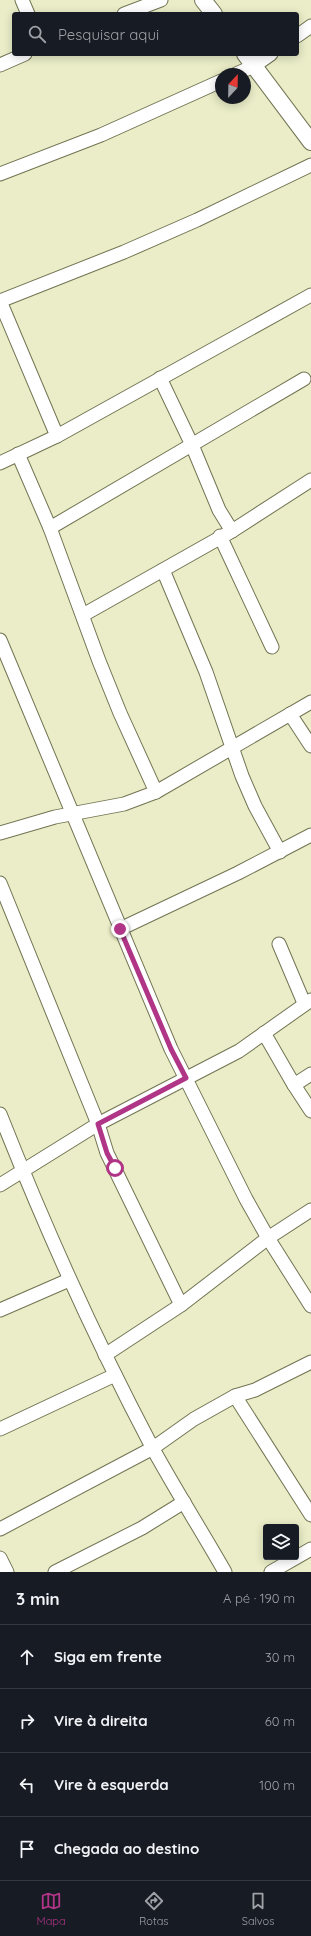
<!DOCTYPE html>
<html lang="pt">
<head>
<meta charset="utf-8">
<style>
	body { margin:0; font-family:Quicksand,sans-serif; background:#242831; color:#f1f3f6 }
	.controls { position:absolute; right:12px; bottom:12px; display:grid; overflow:hidden; border-radius:4px; box-shadow:0 2px 10px #0003 }
	.controls button { width:36px; height:36px; display:grid; place-items:center; padding:0; border:0; border-bottom:1px solid #363941; background:#171b24; color:#f1f3f6; font:20px sans-serif }
	.compass { position:absolute; left:215px; top:68px; width:36px; height:36px; border-radius:50%; background:#171b24; box-shadow:0 2px 10px #0003; rotate:22deg }
	.stop { position:absolute; width:12px; height:12px; margin:-9px; border:3px solid #b03587; border-radius:50%; background:#fff }
	.stop.end { background:#b03587; border-color:#fff; box-shadow:0 1px 4px #0008 }
	.list { margin:0; padding:0; list-style:none }
	h2 { display:flex; justify-content:space-between; align-items:center; height:52px; margin:0; padding:0 16px; font-size:17px }
	h2 small { font-size:13px; font-weight:400; color:#9ea1a6 }
	.list li { display:grid; grid-template-columns:26px 1fr auto; gap:12px; align-items:center; box-sizing:border-box; height:64px; padding:0 16px; border-top:1px solid #363941 }
	.list b { display:block; font-size:15px; white-space:nowrap }
	.list em { font-size:13px; font-style:normal; color:#9ea1a6 }
	.icon { flex:none; width:22px; height:22px; fill:none; stroke:currentColor; stroke-width:2; stroke-linecap:round; stroke-linejoin:round }
	.map { position:relative; flex:none; width:311px; height:1572px; overflow:hidden }
	.search { position:absolute; background:#171b24; box-shadow:0 2px 10px #0003; left:12px; right:12px; top:12px; height:44px; display:flex; align-items:center; gap:10px; box-sizing:border-box; padding:0 14px; border-radius:4px; color:#9ea1a6; font-size:15px }
	.sheet { height:308px; background:#171b24 }
	nav { display:flex; justify-content:space-around; align-items:center; box-sizing:border-box; height:56px; border-top:1px solid #363941; background:#171b24; font-size:11px; color:#9ea1a6 }
	nav a { display:grid; justify-items:center; gap:2px }
	nav .on { color:#b03587 }
	.map>svg:first-child { display:block }
	.lines { fill:none; stroke-linecap:round; stroke-linejoin:round }
	.minor-casing { stroke:#727453; stroke-width:15 }
	.tertiary-casing { stroke:#727453; stroke-width:18 }
	.minor { stroke:#fff; stroke-width:13 }
	.tertiary { stroke:#fff; stroke-width:16 }
	.route { stroke:#b03587; stroke-width:5 }
</style>
</head>
<body>
<div class="map">
<svg width="311" height="1572" viewBox="0 0 311 1572">
	<rect width="100%" height="100%" fill="#eaedc7"/>
	<g class="lines">
		<g class="minor-casing">
			<g id="minor">
				<path d="M22,0L28,14"/>
				<path d="M124,14L161,0"/>
				<path d="M297,36L311,26"/>
				<path d="M0,65L25,54"/>
				<path d="M236,74L254,66L271,54"/>
				<path d="M0,174L101,135L221,81"/>
				<path d="M160,378L192,445L219,510L232,531"/>
				<path d="M57,436L0,301L124,252L197,220L311,165"/>
				<path d="M18,454L50,528L99,661L120,713L156,792"/>
				<path d="M0,463L57,436L311,295"/>
				<path d="M50,528L304,379"/>
				<path d="M220,536L272,647"/>
				<path d="M163,570L206,672L242,776L255,806L280,852"/>
				<path d="M83,615L232,531L311,480"/>
				<path d="M0,640L171,1049L246,1199L268,1238L311,1306"/>
				<path d="M290,714L311,746"/>
				<path d="M0,833L55,817L124,804L156,792L311,702"/>
				<path d="M0,883L98,1124L107,1153L181,1305"/>
				<path d="M120,929L238,873L311,835"/>
				<path d="M279,944L304,1003"/>
				<path d="M264,1033L294,1085L311,1111"/>
				<path d="M294,1085L311,1074"/>
				<path d="M0,1114C45,1228 95,1339 152,1447C175,1489 201,1530 225,1572"/>
				<path d="M0,1185L98,1124L239,1051L311,1000"/>
				<path d="M0,1310L69,1280"/>
				<path d="M105,1355L181,1305L268,1238L311,1210"/>
				<path d="M235,1396L311,1515"/>
				<path d="M0,1429L115,1375"/>
				<path d="M0,1529L153,1448L194,1419L235,1396L255,1390L311,1362"/>
				<path d="M0,1558L7,1572"/>
				<path d="M55,1572L142,1528L184,1502"/>
				<path d="M271,1572L311,1549"/>
			</g>
		</g>
		<g class="tertiary-casing">
			<g id="tertiary">
				<path d="M203,0L214,14"/>
				<path d="M245,54L311,142"/>
			</g>
		</g>
		<use href="#minor" class="minor"/>
		<use href="#tertiary" class="tertiary"/>
	</g>
	<g class="lines">
		<path class="route" d="M115,1168L107,1153L98,1124L186,1078L171,1049L120,929"/>
	</g>
</svg>
<div class="controls">
<button><svg class="icon" aria-label="layers" viewBox="0 0 24 24"><path d="M12 4l9 5-9 5-9-5zM3 14l9 5 9-5"/></svg></button>
</div>
<svg class="compass" viewBox="-18 -18 36 36"><path d="M0-13l5 13h-10z" fill="#e53935"/><path d="M0 13l5-13h-10z" fill="#9ea1a6"/></svg>
<div class="stop" style="left:115px;top:1168px"></div>
<div class="stop end" style="left:120px;top:929px"></div>
<div class="search"><svg class="icon" aria-label="search" viewBox="0 0 24 24"><circle cx="10" cy="10" r="6"/><path d="M15 15l6 6"/></svg>Pesquisar aqui</div>
</div>
<section class="sheet">
<h2>3 min<small>A pé · 190 m</small></h2>
<ul class="list">
<li><svg class="icon" aria-label="ahead" viewBox="0 0 24 24"><path d="M12 20V5M6 11l6-6 6 6"/></svg><div><b>Siga em frente</b></div><em>30 m</em></li>
<li><svg class="icon" aria-label="right" viewBox="0 0 24 24"><path d="M7 20v-9h11M14 6l5 5-5 5"/></svg><div><b>Vire à direita</b></div><em>60 m</em></li>
<li><svg class="icon" aria-label="left" viewBox="0 0 24 24"><path d="M17 20v-9H6M10 6l-5 5 5 5"/></svg><div><b>Vire à esquerda</b></div><em>100 m</em></li>
<li><svg class="icon" aria-label="arrive" viewBox="0 0 24 24"><path d="M6 21V4h12l-3 4 3 4H6"/></svg><div><b>Chegada ao destino</b></div></li>
</ul>
</section>
<nav>
<a class="on"><svg class="icon" aria-label="map" viewBox="0 0 24 24"><path d="M3 6l6-2 6 2 6-2v14l-6 2-6-2-6 2zM9 4v14M15 6v14"/></svg>Mapa</a>
<a><svg class="icon" aria-label="directions" viewBox="0 0 24 24"><path d="M12 3l9 9-9 9-9-9zM9 14v-3h6M13 9l2 2-2 2"/></svg>Rotas</a>
<a><svg class="icon" aria-label="saved" viewBox="0 0 24 24"><path d="M7 4h10v16l-5-4-5 4z"/></svg>Salvos</a>
</nav>
</body>
</html>
